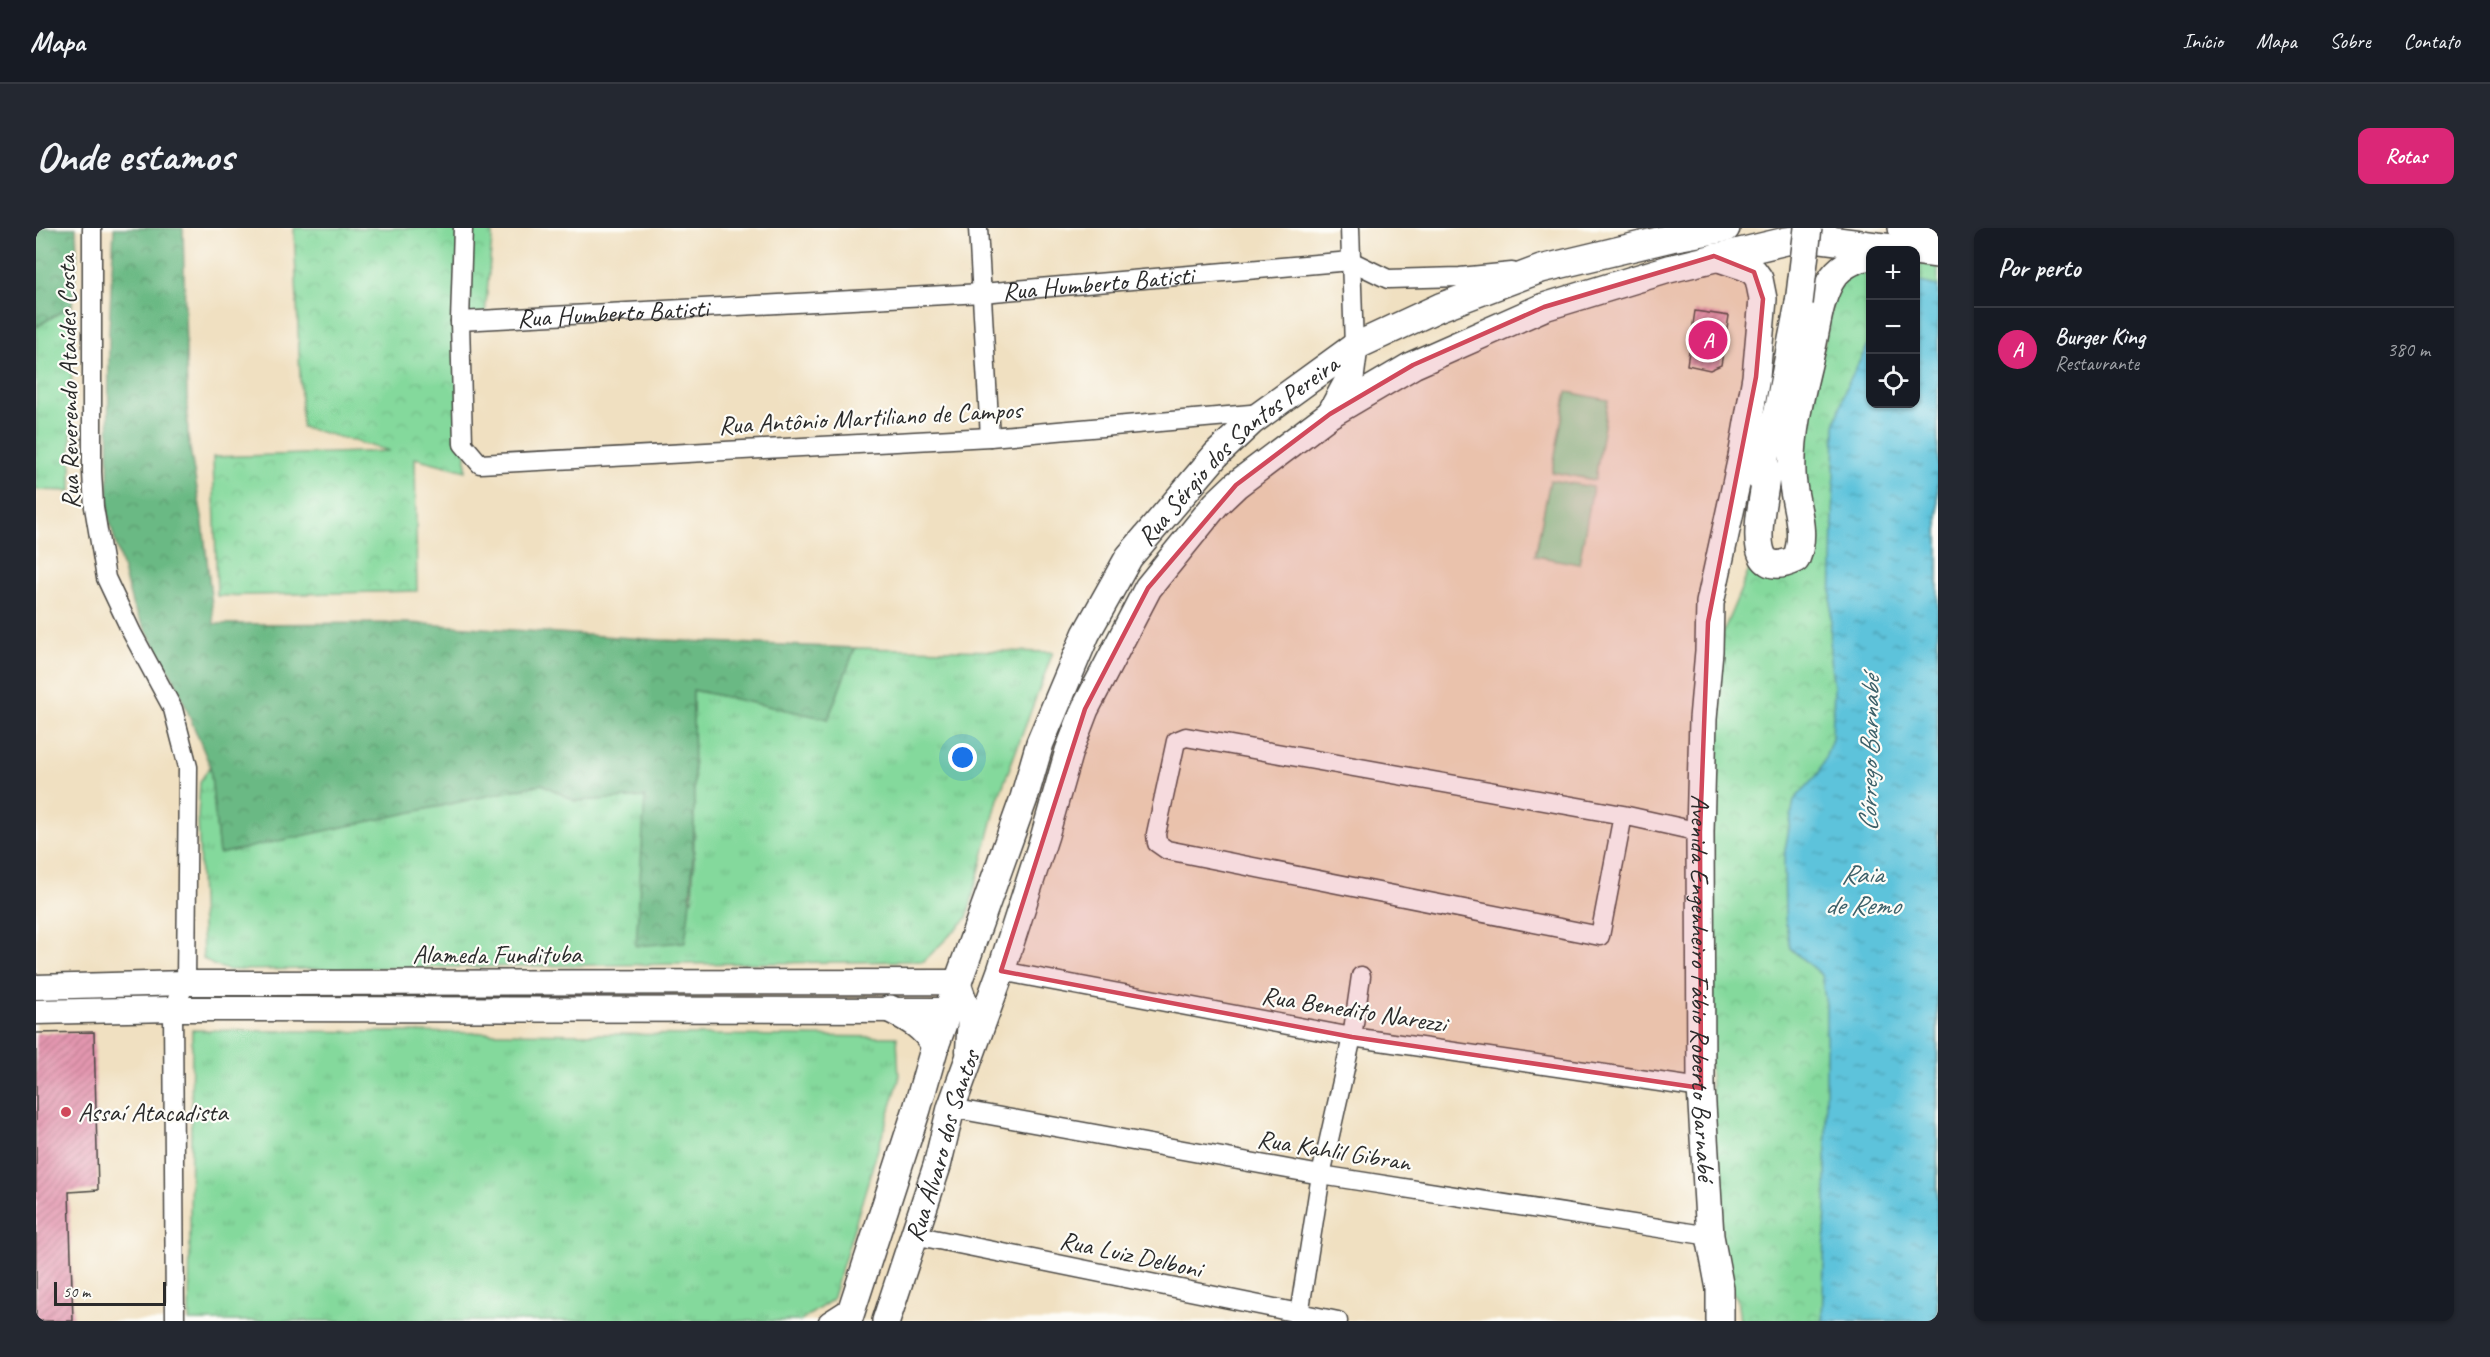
<!DOCTYPE html>
<html lang="pt">
<head>
<meta charset="utf-8">
<style>
	body { margin:0; font-family:Caveat,sans-serif; background:#242831; color:#f1f3f6 }
	.controls { position:absolute; right:18px; top:18px; display:grid; overflow:hidden; border-radius:12px; box-shadow:0 2px 4px #0004 }
	.controls button { width:54px; height:54px; display:grid; place-items:center; padding:0; border:0; border-bottom:2px solid #363941; background:#171b24; color:#f1f3f6; font:30px sans-serif }
	.scale { position:absolute; left:18px; bottom:15px; width:112px; box-sizing:border-box; padding-left:6px; border:3px solid #2b2b2b; border-top:0; font-size:16px; line-height:21px; white-space:nowrap; color:#2b2b2b; -webkit-text-stroke:4px #fdfcf7; paint-order:stroke }
	.you { position:absolute; left:927px; top:530px; width:21px; height:21px; margin:-15px; border:4px solid #fff; border-radius:50%; background:#1a73e8; box-shadow:0 0 0 9px #1a73e833 }
	.badge { display:grid; place-items:center; width:39px; height:39px; border-radius:50%; background:#db2777; color:#fff; font-size:20px; font-weight:700 }
	.pin { position:absolute; translate:-50% -50%; border:3px solid #fff; box-shadow:0 2px 6px #0006 }
	.list { margin:0; padding:0; list-style:none }
	h2 { display:flex; justify-content:space-between; align-items:center; height:78px; margin:0; padding:0 24px; font-size:26px }
	h2 small { font-size:20px; font-weight:400; color:#9ea1a6 }
	.list li { display:grid; grid-template-columns:39px 1fr auto; gap:18px; align-items:center; box-sizing:border-box; height:84px; padding:0 24px; border-top:2px solid #363941 }
	.list b { display:block; font-size:22px; white-space:nowrap }
	.list p { margin:0; font-size:20px; white-space:nowrap; color:#9ea1a6 }
	.list em { font-size:20px; font-style:normal; color:#9ea1a6 }
	.icon { flex:none; width:33px; height:33px; fill:none; stroke:currentColor; stroke-width:2; stroke-linecap:round; stroke-linejoin:round }
	.map { position:relative; flex:none; width:1902px; height:1093px; overflow:hidden; border-radius:12px }
	header { display:flex; align-items:center; gap:36px; box-sizing:border-box; height:84px; padding:0 30px; background:#171b24; border-bottom:2px solid #363941 }
	header strong { font-size:28px }
	nav { display:flex; gap:33px; margin-inline-start:auto; font-size:21px }
	.intro { display:flex; align-items:center; justify-content:space-between; box-sizing:border-box; height:144px; padding:0 36px }
	h1 { margin:0; font-size:42px }
	.button { padding:15px 27px; border-radius:12px; background:#db2777; color:#fff; font-size:21px; font-weight:700 }
	main { display:flex; gap:36px; padding:0 36px }
	aside { flex:1; background:#171b24; border-radius:12px; box-shadow:0 2px 4px #0004 }
	.map>svg:first-child { display:block }
	.grass { fill:url(#grass-tufts); stroke:#588264; stroke-width:1.5 }
	.forest { fill:url(#forest-crowns); stroke:#4b7258; stroke-width:1.5 }
	.park { fill:url(#park-crowns); stroke:#588264; stroke-width:1.5 }
	.garden { fill:#84d99c; stroke:#588264; stroke-width:1.5 }
	.water { fill:url(#water-ripples); stroke:#447783; stroke-width:1.5 }
	.building { fill:url(#building-hatch) }
	.lines { fill:none; stroke-linecap:round; stroke-linejoin:round }
	.minor-casing { stroke:#494642; stroke-width:21 }
	.secondary-casing { stroke:#494642; stroke-width:27 }
	.primary-casing { stroke:#494642; stroke-width:30 }
	.minor { stroke:#fff; stroke-width:18 }
	.secondary { stroke:#fff; stroke-width:24 }
	.primary { stroke:#fff; stroke-width:27 }
	.primary-bridge-casing { stroke:#494642; stroke-width:30; stroke-linecap:butt }
	.primary-bridge { stroke:#fff; stroke-width:27 }
	.marked { fill:#d1495b; fill-opacity:0.2; stroke:#d1495b; stroke-width:4.5; stroke-linejoin:round }
	.poi-dot { fill:#d1495b; stroke:#fdfcf7; stroke-width:2 }
	.labels { text-anchor:middle; stroke-width:4.5; stroke-linejoin:round; paint-order:stroke }
	.street-label { font-size:26px; fill:#2b2b2b; stroke:#fdfcf7 }
	.poi-label { font-size:26px; fill:#2b2b2b; stroke:#fdfcf7; text-anchor:start }
	.water-label { font-size:27px; font-style:italic; fill:#3c6069; stroke:#fdfcf7 }
</style>
</head>
<body>
<header>
<strong>Mapa</strong>
<nav><a>Início</a><a>Mapa</a><a>Sobre</a><a>Contato</a></nav>
</header>
<div class="intro"><h1>Onde estamos</h1><a class="button">Rotas</a></div>
<main>
<div class="map">
<svg width="1902" height="1093" viewBox="0 0 1902 1093">
	<defs>
		<pattern id="grass-tufts" width="24" height="20" patternUnits="userSpaceOnUse" patternTransform="scale(1.5)"><rect width="24" height="20" fill="#84d99c"/><path d="M3 7l-1-3M5 7V3M7 7l1-3M15 17l-1-3M17 17v-4M19 17l1-3" fill="none" stroke="#72ba87"/></pattern>
		<pattern id="forest-crowns" width="20" height="18" patternUnits="userSpaceOnUse" patternTransform="scale(1.5)"><rect width="20" height="18" fill="#6bb984"/><path d="M2 6a3 3 0 1 1 6 0M12 15a3 3 0 1 1 6 0" fill="none" stroke="#58976c"/></pattern>
		<pattern id="park-crowns" width="20" height="18" patternUnits="userSpaceOnUse" patternTransform="scale(1.5)"><rect width="20" height="18" fill="#84d99c"/><path d="M2 6a3 3 0 1 1 6 0M12 15a3 3 0 1 1 6 0" fill="none" stroke="#72ba87"/></pattern>
		<pattern id="water-ripples" width="26" height="14" patternUnits="userSpaceOnUse" patternTransform="scale(1.5)"><rect width="26" height="14" fill="#5dc3db"/><path d="M2 4q2-2 4 0t4 0M15 11q2-2 4 0t4 0" fill="none" stroke="#4d9fb2"/></pattern>
		<pattern id="building-hatch" width="6" height="6" patternUnits="userSpaceOnUse" patternTransform="scale(1.5)"><rect width="6" height="6" fill="#e497b0"/><path d="M-1 1l2-2M0 6l6-6M5 7l2-2" fill="none" stroke="#b97b8f"/></pattern>
	</defs>
	<rect width="100%" height="100%" fill="#fdfcf7"/>
	<filter id="ink" filterUnits="userSpaceOnUse"><feTurbulence type="fractalNoise" baseFrequency=".0167" numOctaves="2"/><feDisplacementMap in="SourceGraphic" scale="12" xChannelSelector="R" yChannelSelector="G"/><feConvolveMatrix kernelMatrix="1 2 1 2 8 2 1 2 1" color-interpolation-filters="sRGB"/></filter>
	<filter id="wash" filterUnits="userSpaceOnUse"><feTurbulence type="fractalNoise" baseFrequency=".008" numOctaves="4" result="noise"/><feDisplacementMap in="SourceGraphic" scale="24" xChannelSelector="R" yChannelSelector="G"/><feGaussianBlur stdDeviation="1.35" result="paint"/><feColorMatrix in="noise" values="0 0 0 0 0 0 0 0 0 0 0 0 0 0 0 0 0 1.4 0 .05"/><feComposite in="paint" operator="in"/></filter>
	<g filter="url(#wash)">
		<rect width="100%" height="100%" fill="#f0e0c1"/>
		<g class="grass">
			<path d="M36,77L35,263L0,262V99Z"/>
			<path d="M819,420L1017,424L962,571L931,690L888,733L192,742L177,737L167,730L162,588L164,554L174,538L183,625L506,556L539,573L610,569L605,658L656,672L658,630L657,462L792,491Z"/>
			<path d="M156,802L861,809L863,852L796,1072L764,1093H153Z"/>
		</g>
		<g class="forest">
			<path d="M0,0H40L41,30L36,77L0,99Z"/>
			<path d="M78,0H147L152,209L167,295L178,396L373,395L625,412L819,420L792,491L657,462C657,546 662,630 649,714L600,718L609,569L539,573L506,556L183,626L174,538L139,453L97,379L72,287L73,104Z"/>
		</g>
		<g class="park">
			<path d="M258,0H428L430,243L379,230L381,363L181,368L177,229L354,223L266,199Z"/>
			<path d="M431,0H457L449,87H431Z"/>
			<path d="M1834,34V176H1880V35L1902,38V1093H1704L1701,1070L1692,1059L1688,1046L1673,827L1674,620L1684,416L1690,397L1718,330L1751,345L1764,238L1800,57Z"/>
		</g>
		<g class="garden">
			<path d="M1531,164L1572,172L1559,252L1516,244Z"/>
			<path d="M1514,252L1557,259L1543,336L1499,328Z"/>
		</g>
		<path class="water" d="M1880,53L1902,58L1901,1093H1786L1790,976V776L1785,747L1754,720L1749,690L1748,628L1758,572L1783,545L1796,511L1798,459L1794,431L1799,197L1810,159L1834,113V176H1880Z"/>
		<g id="blocks">
			<g class="building">
				<path d="M1659,83L1693,88L1685,137L1674,142L1651,137Z"/>
				<path d="M58,804L62,962L33,964L37,1093H0V805Z"/>
			</g>
		</g>
	</g>
	<g filter="url(#ink)">
		<use href="#blocks" fill-opacity="0" stroke="#494642" stroke-width="1.5"/>
		<g class="lines">
			<g class="minor-casing">
				<g id="minor">
					<path d="M56,0V244L58,279L70,350L96,405L137,481L152,539L150,755L137,781L139,1093"/>
					<path d="M427,0L424,93L427,216L444,236L954,209L1226,185"/>
					<path d="M942,0L954,209"/>
					<path d="M1314,0L1318,119"/>
					<path id="s1" d="M424,93L946,65L1315,33L1352,51L1424,49L1476,44"/>
					<path d="M1587,587L1564,708L1131,622L1121,615L1120,606L1140,513L1150,509L1587,587L1664,604"/>
					<path d="M965,743L1316,809L1665,860"/>
					<path d="M915,880L1285,947L1674,1008"/>
					<path d="M878,1007L1302,1093"/>
					<path d="M792,1093L817,1077"/>
					<path d="M1262,1093L1285,947L1316,809L1325,748"/>
				</g>
			</g>
			<g class="secondary-casing">
				<g id="secondary">
					<path d="M0,759L150,755L922,754L934,788L932,823"/>
					<path d="M0,784L137,781L913,782"/>
				</g>
			</g>
			<g class="primary-casing">
				<g id="primary">
					<path d="M1866,0L1902,5"/>
					<path id="s2" d="M1680,29L1710,39L1718,44L1723,51L1727,71L1720,149L1706,229L1674,375L1673,423L1667,491L1664,604L1665,860L1674,1008L1684,1061V1093"/>
					<path d="M1295,185L1314,150L1318,119"/>
					<path d="M1728,231C1729,237 1730,243 1730,249C1728,274 1703,358 1760,331C1772,302 1757,275 1756,246C1754,202 1767,158 1777,115C1781,95 1784,72 1794,54C1802,39 1818,31 1834,28"/>
					<path d="M1723,249L1743,179L1763,75"/>
					<path d="M854,781C872,790 889,799 899,818"/>
					<path id="s3" d="M812,1093L881,881L899,818L988,570L1004,515L1050,406L1093,329L1180,227L1216,193L1318,119L1404,79L1505,41L1635,10L1690,0"/>
					<path id="s4" d="M850,1093L901,938L915,880L965,743L1009,607L1033,523L1049,481L1112,360L1180,276L1200,257L1294,186L1377,137L1508,79L1633,41L1750,13L1778,10L1902,26"/>
				</g>
			</g>
			<use href="#minor" class="minor"/>
			<use href="#secondary" class="secondary"/>
			<use href="#primary" class="primary"/>
			<g class="primary-bridge-casing">
				<path id="primary-bridge" d="M1763,75L1772,0"/>
			</g>
			<use href="#primary-bridge" class="primary-bridge"/>
		</g>
	</g>
	<path class="marked" d="M1678,28L1718,44L1727,71L1720,149L1672,394L1664,604L1665,860L1316,809L965,743L1049,481L1112,360L1200,257L1294,186L1377,137L1508,79Z"/>
	<circle class="poi-dot" cx="30" cy="884" r="6"/>
	<g class="labels">
		<g class="street-label">
			<text dy="9" stroke="none"><textPath href="#s1" startOffset="639">Rua Humberto Batisti</textPath></text>
			<text dy="9" stroke="none"><textPath href="#s1" startOffset="153">Rua Humberto Batisti</textPath></text>
			<text transform="translate(32 154) rotate(-91)" y="9">Rua Reverendo Ataídes Costa</text>
			<text transform="translate(834 189) rotate(-3)" y="9">Rua Antônio Martiliano de Campos</text>
			<text dy="9" stroke="none"><textPath href="#s3" startOffset="969">Rua Sérgio dos Santos Pereira</textPath></text>
			<text x="461" y="735">Alameda Fundituba</text>
			<text dy="9" stroke="none"><textPath href="#s2" startOffset="764">Avenida Engenheiro Fábio Roberto Barnabé</textPath></text>
			<text transform="translate(1318 781) rotate(9)" y="9">Rua Benedito Narezzi</text>
			<text dy="9" stroke="none"><textPath href="#s4" startOffset="184">Rua Álvaro dos Santos</textPath></text>
			<text transform="translate(1298 922) rotate(9)" y="9">Rua Kahlil Gibran</text>
			<text transform="translate(1095 1026) rotate(12)" y="9">Rua Luiz Delboni</text>
		</g>
		<g class="poi-label">
			<text x="42" y="893">Assaí Atacadista</text>
		</g>
		<g class="water-label">
			<text transform="translate(1833 526) rotate(-89)" y="9">Córrego Barnabé</text>
			<text x="1826" y="655">Raia<tspan x="1826" dy="31">de Remo</tspan></text>
		</g>
	</g>
</svg>
<div class="controls">
<button>+</button>
<button>−</button>
<button><svg class="icon" aria-label="locate" viewBox="0 0 24 24"><circle cx="12" cy="12" r="6"/><path d="M12 2v4M12 18v4M2 12h4M18 12h4"/></svg></button>
</div>
<div class="scale">50 m</div>
<div class="you"></div>
<div class="pin badge" style="left:1672px;top:112px">A</div>
</div>
<aside>
<h2>Por perto<small></small></h2>
<ul class="list">
<li><span class="badge">A</span><div><b>Burger King</b><p>Restaurante</p></div><em>380 m</em></li>
</ul>
</aside>
</main>
</body>
</html>
